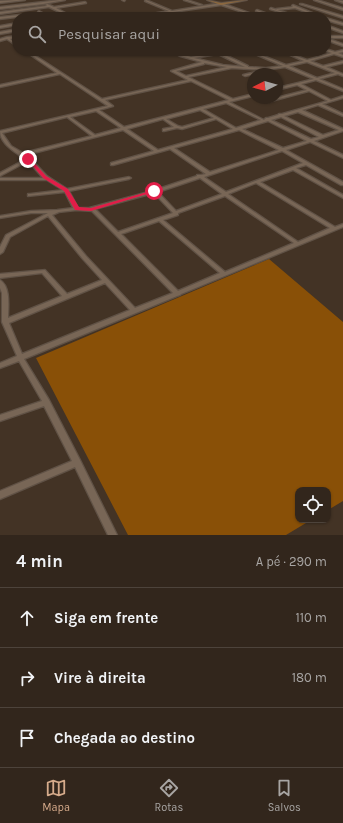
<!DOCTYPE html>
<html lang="pt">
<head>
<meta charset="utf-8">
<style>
	body { margin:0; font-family:Karla,sans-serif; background:#3a2e25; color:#f1f3f6 }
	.controls { position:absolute; right:12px; bottom:12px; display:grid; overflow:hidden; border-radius:8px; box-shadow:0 1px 3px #0004 }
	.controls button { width:36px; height:36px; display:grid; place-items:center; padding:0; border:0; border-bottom:1px solid #4d433b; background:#32261c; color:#f1f3f6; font:20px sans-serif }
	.compass { position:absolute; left:247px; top:68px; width:36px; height:36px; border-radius:50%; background:#32261c; box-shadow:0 1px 3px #0004; rotate:264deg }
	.stop { position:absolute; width:12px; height:12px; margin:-9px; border:3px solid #e11d48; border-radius:50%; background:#fff }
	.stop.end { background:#e11d48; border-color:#fff; box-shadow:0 1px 4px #0008 }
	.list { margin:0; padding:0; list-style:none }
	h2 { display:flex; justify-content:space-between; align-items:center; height:52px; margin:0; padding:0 16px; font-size:17px }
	h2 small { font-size:13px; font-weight:400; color:#a8a5a3 }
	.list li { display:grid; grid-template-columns:26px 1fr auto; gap:12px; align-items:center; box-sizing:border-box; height:60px; padding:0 16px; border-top:1px solid #4d433b }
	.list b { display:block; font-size:15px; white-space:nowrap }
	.list em { font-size:13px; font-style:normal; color:#a8a5a3 }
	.icon { flex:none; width:22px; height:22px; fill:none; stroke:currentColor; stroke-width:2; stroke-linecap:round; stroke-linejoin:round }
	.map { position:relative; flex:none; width:343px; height:535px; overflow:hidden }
	.search { position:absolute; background:#32261c; box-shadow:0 1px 3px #0004; left:12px; right:12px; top:12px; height:44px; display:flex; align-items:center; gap:10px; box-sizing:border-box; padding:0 14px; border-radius:16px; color:#a8a5a3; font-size:15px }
	.sheet { height:232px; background:#32261c }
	nav { display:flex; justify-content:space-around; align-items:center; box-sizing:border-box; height:56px; border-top:1px solid #4d433b; background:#32261c; font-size:11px; color:#a8a5a3 }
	nav a { display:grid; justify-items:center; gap:2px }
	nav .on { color:#d6ab8b }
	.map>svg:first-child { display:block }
	.green { fill:#895007 }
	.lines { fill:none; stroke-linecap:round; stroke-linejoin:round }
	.street-casing { stroke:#605246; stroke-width:2.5 }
	.secondary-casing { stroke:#605246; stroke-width:2 }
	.street { fill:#786656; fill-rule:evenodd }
	.secondary { fill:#8c683f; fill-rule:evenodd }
	.route { fill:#e11d48 }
</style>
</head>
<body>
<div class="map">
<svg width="343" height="535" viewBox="0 0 343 535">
	<rect width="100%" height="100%" fill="#433325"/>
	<path class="green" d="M269,259L343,322V501L328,510V490H298V520H311L286,535H128L36,358Z"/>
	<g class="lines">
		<g class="street-casing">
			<g id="street">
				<path d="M16,0H25L0,3V1Z"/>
				<path d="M60,0H65L43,4L0,9V7Z"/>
				<path d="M122,0H125L124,1Z"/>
				<path d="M146,0L172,11L221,3L261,17H258L221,5L139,17H133L169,11L145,1Z"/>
				<path d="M184,0H187L202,5H200Z"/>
				<path d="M314,0H317L343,8V10Z"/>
				<path d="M335,0L343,1V3Z"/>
				<path d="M85,2L86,3L56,8L73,17H70L49,7L0,14V12L47,6L46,5L47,4L54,7Z"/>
				<path d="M300,4H302L343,16V18Z"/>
				<path d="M293,5L322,17H319L295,8L277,10L276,9L293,7L292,6Z"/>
				<path d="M271,8L299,17H295L270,9Z"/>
				<path d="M257,10L276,17H273L256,11Z"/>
				<path d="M39,11L50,17H47L41,14L0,19V17L38,13V12Z"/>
				<path d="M326,18L343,23V25L326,20Z"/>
				<path d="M17,23V25L0,28V26Z"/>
				<path d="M326,25L343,31V33L326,27Z"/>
				<path d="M17,29V31L0,34V32Z"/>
				<path d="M17,36V38L10,39L17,44V46L7,39L0,41V39L7,37Z"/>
				<path d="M328,36H343V38H329Z"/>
				<path d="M326,38L343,44V46L326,40Z"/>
				<path d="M326,49L335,52L343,50V52L338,53L343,55V57L334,54L310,61L323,66L343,61V63L326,67L343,74V76L338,74L319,79L343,89V91L316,80L301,84L331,100L343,96V98L322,104L343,114V116L318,105L302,110L343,129V131L314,141L343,155V158L310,142L286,150L343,182V185H341L306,165L296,168L343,195V198L293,170L260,182L335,227L343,224V227L181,294L180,295L177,296L24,359L49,400L80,460L117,535H108L75,467L0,499V491L72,461L44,406L0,421V415L42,401L19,361L0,368V363L17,356L2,322V293L0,288V280C11,287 8,307 8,318L62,296L42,273L0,278V274L45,270L67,294L102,280L82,258L48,216L10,237L3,252L0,254V247L6,235L48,213H31L0,218V216L31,211L57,210L73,208L65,192L28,196V194H30L63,190L47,180H0V178H43L28,161L0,176V173L26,159L20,156L19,155C11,149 0,142 0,131L108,106L60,74L0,87V85L57,73L25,51H28L102,99L188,80L171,71L202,62L180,56L170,51H173L191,57L223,51H228L221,53L248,66V67L266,68L283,66L248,51H251L286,65L304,61L281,51H284L307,60L332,53L326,51ZM218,54L245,67L223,65L194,58ZM307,62L335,73L317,78L289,66ZM204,63L227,67L186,76L176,71L204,64ZM285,67L314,79L277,88V90L297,85L307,90L268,100V102L309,91L328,101L282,114H279L278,115L268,118H266L264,120L229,102L253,96V94L233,99L188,77L232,68L266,70ZM191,81L229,100L124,127L99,110L113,106L105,100ZM226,103L261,120L236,128L203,109ZM200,110L214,118L182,127L178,126L166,119ZM96,111L121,128L95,135L70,117ZM298,112L339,130L323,135L284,116ZM67,117L92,136L23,153L11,146L2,133ZM281,117L319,137L311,139L271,120ZM163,119L174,127L163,129V131H164L177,128L182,129L216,119L233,129L158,150L127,129ZM268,121L307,141L283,148L242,129ZM123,130L154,151L111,163V165H113L170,149L206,174L201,175H197V176L155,190H152V191L89,208H78L69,191L129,179L131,178L129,177L67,189L47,176L30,158L26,155ZM239,130L279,150L210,172L174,148ZM282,151L303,163L226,192L204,177ZM200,178L222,194L176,211L158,192ZM256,183L330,228L298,242L228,194ZM154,193L173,213L118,232L95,209ZM225,196L294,243L225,272L163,220L178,215V213ZM77,210L92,211L173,293L135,308L86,256L52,215L59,212ZM159,221L220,273L178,291L121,234ZM105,283L130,310L22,354L9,323Z"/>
				<path d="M264,70H265V72L245,76L243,75Z"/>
			</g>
		</g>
		<g class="secondary-casing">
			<path id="secondary" d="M207,0L221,3L247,0L221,5Z"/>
		</g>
		<use href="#street" class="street"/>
		<use href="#secondary" class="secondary"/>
	</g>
	<path class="route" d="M26,158H30L46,176L68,189L79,207L91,208L154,190L157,191L91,211L75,210L64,191L43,178Z"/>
</svg>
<div class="controls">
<button><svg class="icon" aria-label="locate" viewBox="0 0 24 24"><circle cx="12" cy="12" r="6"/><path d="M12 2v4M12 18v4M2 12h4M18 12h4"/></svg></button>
</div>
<svg class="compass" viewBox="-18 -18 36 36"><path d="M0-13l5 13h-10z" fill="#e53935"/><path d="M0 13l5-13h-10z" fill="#a8a5a3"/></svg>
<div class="stop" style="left:154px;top:191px"></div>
<div class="stop end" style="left:28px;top:159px"></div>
<div class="search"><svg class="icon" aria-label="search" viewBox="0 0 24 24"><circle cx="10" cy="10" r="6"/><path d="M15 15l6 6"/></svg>Pesquisar aqui</div>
</div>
<section class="sheet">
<h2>4 min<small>A pé · 290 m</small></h2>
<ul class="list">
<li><svg class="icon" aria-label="ahead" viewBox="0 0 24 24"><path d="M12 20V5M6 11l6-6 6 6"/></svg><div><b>Siga em frente</b></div><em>110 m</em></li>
<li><svg class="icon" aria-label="right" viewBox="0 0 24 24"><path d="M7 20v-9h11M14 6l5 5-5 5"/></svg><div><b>Vire à direita</b></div><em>180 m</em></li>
<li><svg class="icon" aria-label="arrive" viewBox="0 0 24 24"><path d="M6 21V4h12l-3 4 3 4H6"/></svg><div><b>Chegada ao destino</b></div></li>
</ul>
</section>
<nav>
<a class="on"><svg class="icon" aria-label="map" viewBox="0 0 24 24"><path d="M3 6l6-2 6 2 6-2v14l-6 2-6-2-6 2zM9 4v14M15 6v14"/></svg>Mapa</a>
<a><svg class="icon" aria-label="directions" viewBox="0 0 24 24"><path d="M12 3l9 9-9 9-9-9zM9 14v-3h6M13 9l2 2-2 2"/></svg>Rotas</a>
<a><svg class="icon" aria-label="saved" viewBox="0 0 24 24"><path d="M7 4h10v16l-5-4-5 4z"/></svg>Salvos</a>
</nav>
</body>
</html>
